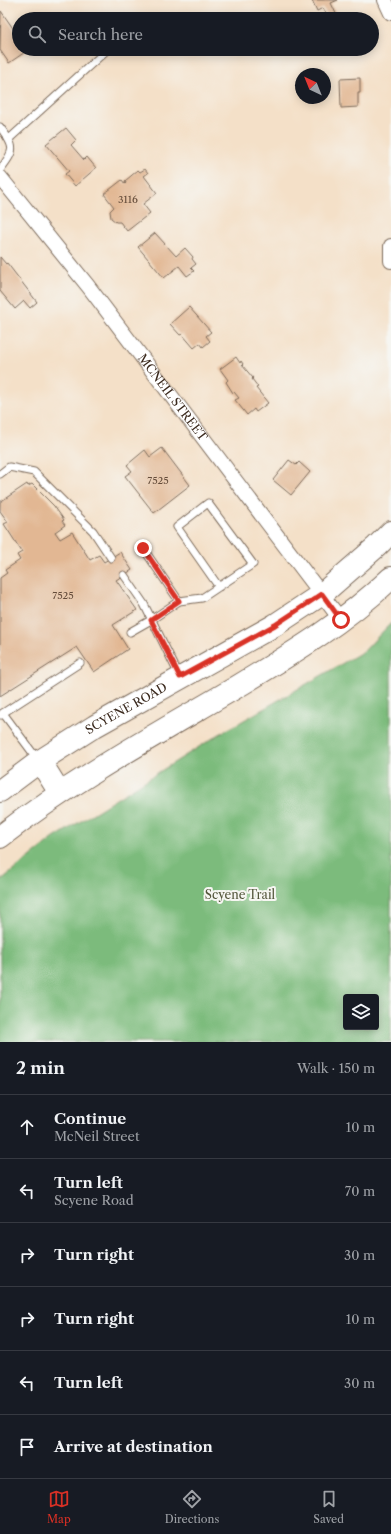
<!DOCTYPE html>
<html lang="en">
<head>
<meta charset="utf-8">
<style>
	body { margin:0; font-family:"Libre Caslon Text",serif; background:#20242c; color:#f1f3f6 }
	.controls { position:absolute; right:12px; bottom:12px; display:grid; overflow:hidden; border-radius:4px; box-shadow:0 2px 10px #0003 }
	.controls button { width:36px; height:36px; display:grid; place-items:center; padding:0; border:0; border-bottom:1px solid #363941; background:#171b24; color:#f1f3f6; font:20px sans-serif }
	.compass { position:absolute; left:295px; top:68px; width:36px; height:36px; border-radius:50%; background:#171b24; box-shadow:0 2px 10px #0003; rotate:317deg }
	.stop { position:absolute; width:12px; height:12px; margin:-9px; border:3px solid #d93025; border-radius:50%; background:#fff }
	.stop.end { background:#d93025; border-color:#fff; box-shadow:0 1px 4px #0008 }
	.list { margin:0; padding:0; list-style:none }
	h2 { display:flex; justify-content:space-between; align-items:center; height:52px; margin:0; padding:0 16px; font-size:17px }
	h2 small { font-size:13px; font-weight:400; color:#9ea1a6 }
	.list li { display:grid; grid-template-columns:26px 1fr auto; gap:12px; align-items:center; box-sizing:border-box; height:64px; padding:0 16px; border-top:1px solid #363941 }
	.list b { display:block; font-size:15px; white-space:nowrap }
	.list p { margin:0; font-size:13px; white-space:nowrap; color:#9ea1a6 }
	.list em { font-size:13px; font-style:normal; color:#9ea1a6 }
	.icon { flex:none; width:22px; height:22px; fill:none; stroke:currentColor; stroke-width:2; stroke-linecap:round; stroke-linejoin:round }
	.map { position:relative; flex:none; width:391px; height:1042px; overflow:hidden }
	.search { position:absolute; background:#171b24; box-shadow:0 2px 10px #0003; left:12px; right:12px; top:12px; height:44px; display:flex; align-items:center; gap:10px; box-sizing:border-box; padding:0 14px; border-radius:22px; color:#9ea1a6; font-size:15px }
	.sheet { height:436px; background:#171b24 }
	nav { display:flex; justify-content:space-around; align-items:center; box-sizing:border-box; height:56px; border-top:1px solid #363941; background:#171b24; font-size:11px; color:#9ea1a6 }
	nav a { display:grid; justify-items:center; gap:2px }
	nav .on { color:#d93025 }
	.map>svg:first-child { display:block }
	.forest { fill:#7bbb7c; stroke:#5b724d; fill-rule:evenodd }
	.building { fill:#e2b793 }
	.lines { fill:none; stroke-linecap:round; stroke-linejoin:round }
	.service-casing { stroke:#7c6a5a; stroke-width:9 }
	.minor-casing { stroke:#7c6a5a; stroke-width:16 }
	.primary-casing { stroke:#7c6a5a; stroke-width:24 }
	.service { stroke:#fff; stroke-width:7 }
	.minor { stroke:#fff; stroke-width:14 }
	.primary { stroke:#fff; stroke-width:22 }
	.route { stroke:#d93025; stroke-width:5 }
	.labels { text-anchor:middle; stroke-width:4; stroke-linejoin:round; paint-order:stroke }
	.number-label { font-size:10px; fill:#654d3b }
	.street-label { font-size:12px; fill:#3b2a1e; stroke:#f6f6f2 }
	.park-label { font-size:12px; fill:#53563b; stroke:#f6f6f2 }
</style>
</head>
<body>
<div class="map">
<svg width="391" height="1042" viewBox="0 0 391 1042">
	<rect width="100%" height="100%" fill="#f6f6f2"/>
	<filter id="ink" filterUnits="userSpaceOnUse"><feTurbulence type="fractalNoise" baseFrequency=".025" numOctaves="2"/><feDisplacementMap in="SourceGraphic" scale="8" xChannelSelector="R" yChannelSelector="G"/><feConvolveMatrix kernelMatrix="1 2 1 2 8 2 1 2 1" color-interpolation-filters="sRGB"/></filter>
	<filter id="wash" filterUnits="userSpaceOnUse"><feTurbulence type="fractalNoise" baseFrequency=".012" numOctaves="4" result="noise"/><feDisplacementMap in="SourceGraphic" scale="16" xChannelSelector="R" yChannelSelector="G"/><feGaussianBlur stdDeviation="0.9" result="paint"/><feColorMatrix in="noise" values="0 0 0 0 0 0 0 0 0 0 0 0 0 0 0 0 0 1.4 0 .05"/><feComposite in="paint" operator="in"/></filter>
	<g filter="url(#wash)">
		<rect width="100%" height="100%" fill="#f4e0c8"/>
		<path class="forest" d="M391,623V1042H0V881L54,838L218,735L364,651ZM346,997H376V1027H346Z"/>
		<g id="blocks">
			<g class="building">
				<path d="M312,0H338L331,3L338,18L324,19L323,17L327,15L323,8L317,11Z"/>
				<path d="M1,11L19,37V49L28,50L9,63L0,50Z"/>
				<path d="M360,78V93H358V107L341,108L340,79Z"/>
				<path d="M66,128L76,140L71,145L84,160L87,157L96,168L75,186L65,174L69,171L46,144Z"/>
				<path d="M145,169L148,173L144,176L157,193L143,204L150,213L127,231L120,222H116L111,218L110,211L114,207L104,194L122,180L125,184L126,183L125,181L138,170L140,172Z"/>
				<path d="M155,233L176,256L185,248L193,257L192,259L196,264L191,268L194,271L187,276L179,266L164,278L138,247Z"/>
				<path d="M0,257L6,264L7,263L37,302L30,308L24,301L15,309L0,291Z"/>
				<path d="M189,307L211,332L206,336L210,341L203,347L200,343L194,348L182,334L180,335L170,324Z"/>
				<path d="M236,357L240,363L241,361L243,364L242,365L253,378L252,379L258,387L256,388L268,403L256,412L254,409L247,415L235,400L239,398L234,392L233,393L226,382L228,380L220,369Z"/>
				<path d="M162,448L190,485L154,513L125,476L132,471L127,465L145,450L150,457Z"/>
				<path d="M289,460L296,465L299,462L310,472L291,495L273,480Z"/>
				<path d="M27,484L28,486L32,484L54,506L64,520L62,521L65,525L55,532L60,539L72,532L90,560L99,555L104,562L120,552L132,570L116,580L137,610L113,625L128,649L94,672L77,647L0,696V578L7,573L5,570L20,560L17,555L22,552L4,524L8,522L0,511V502Z"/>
			</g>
		</g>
	</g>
	<g filter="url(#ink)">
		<use href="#blocks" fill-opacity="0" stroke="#7c6a5a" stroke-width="1"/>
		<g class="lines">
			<g class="service-casing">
				<g id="service">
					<path d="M0,127C16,148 15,150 0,170"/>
					<path d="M9,139L108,49"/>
					<path d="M0,474L9,467L34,472L93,531L111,558"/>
					<path d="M124,575L144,604L179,675"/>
					<path d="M179,601L202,598L253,564L208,503L177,527L219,587"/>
					<path d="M130,632L151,620L179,601L143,548"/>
					<path d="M3,713L80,663"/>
					<path d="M1,715L3,713L38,760"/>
				</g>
			</g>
			<g class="minor-casing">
				<g id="minor">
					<path d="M385,0L391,13"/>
					<path id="s1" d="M0,177L88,286L341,620"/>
					<path d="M391,246V261"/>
				</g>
			</g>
			<g class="primary-casing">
				<g id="primary">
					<path d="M40,761L60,793"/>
					<path id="s2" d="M0,791L40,761L95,726L275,625L322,594L376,547L391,532"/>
					<path d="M0,837C73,780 155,735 235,688C290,655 345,622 391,578"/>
				</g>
			</g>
			<use href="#service" class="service"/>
			<use href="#minor" class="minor"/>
			<use href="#primary" class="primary"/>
		</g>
	</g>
	<g class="lines" filter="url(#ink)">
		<path class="route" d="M143,548L179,601L151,620L180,677L275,625L322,594L341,620"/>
	</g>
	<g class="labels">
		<g class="number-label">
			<text x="128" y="203">3116</text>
			<text x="158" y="484">7525</text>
			<text x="63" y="599">7525</text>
		</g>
		<g class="street-label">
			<text dy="4" stroke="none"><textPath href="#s1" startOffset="280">MCNEIL STREET</textPath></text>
			<text dy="4" stroke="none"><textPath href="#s2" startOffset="151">SCYENE ROAD</textPath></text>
		</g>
		<g class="park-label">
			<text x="240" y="899">Scyene Trail</text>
		</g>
	</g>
</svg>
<div class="controls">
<button><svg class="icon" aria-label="layers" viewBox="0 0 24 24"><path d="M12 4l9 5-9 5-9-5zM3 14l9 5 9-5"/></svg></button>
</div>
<svg class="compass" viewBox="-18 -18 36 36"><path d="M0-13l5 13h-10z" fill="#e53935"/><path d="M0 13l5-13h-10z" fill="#9ea1a6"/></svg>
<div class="stop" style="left:341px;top:620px"></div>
<div class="stop end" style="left:143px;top:548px"></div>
<div class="search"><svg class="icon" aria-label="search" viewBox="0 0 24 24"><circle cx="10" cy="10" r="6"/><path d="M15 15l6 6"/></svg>Search here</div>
</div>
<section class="sheet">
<h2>2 min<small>Walk · 150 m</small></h2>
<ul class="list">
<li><svg class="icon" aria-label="ahead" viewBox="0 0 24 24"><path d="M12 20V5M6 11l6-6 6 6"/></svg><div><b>Continue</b><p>McNeil Street</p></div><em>10 m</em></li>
<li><svg class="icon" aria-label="left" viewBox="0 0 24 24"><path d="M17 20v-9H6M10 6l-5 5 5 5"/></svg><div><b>Turn left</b><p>Scyene Road</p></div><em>70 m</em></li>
<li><svg class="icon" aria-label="right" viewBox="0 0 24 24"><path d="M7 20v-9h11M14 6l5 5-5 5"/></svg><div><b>Turn right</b></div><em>30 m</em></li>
<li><svg class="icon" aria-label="right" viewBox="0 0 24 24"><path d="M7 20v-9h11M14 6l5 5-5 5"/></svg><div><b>Turn right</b></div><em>10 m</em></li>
<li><svg class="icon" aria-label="left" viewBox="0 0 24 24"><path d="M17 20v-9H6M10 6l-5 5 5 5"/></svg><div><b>Turn left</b></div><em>30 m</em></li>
<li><svg class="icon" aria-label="arrive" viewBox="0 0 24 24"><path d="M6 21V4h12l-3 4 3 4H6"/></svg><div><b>Arrive at destination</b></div></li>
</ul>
</section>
<nav>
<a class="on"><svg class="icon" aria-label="map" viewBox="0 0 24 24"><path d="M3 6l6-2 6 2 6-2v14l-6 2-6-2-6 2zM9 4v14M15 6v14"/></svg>Map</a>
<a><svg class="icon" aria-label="directions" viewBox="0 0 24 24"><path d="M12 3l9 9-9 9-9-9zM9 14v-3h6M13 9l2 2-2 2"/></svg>Directions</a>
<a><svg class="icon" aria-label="saved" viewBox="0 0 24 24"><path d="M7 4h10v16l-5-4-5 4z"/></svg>Saved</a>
</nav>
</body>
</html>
